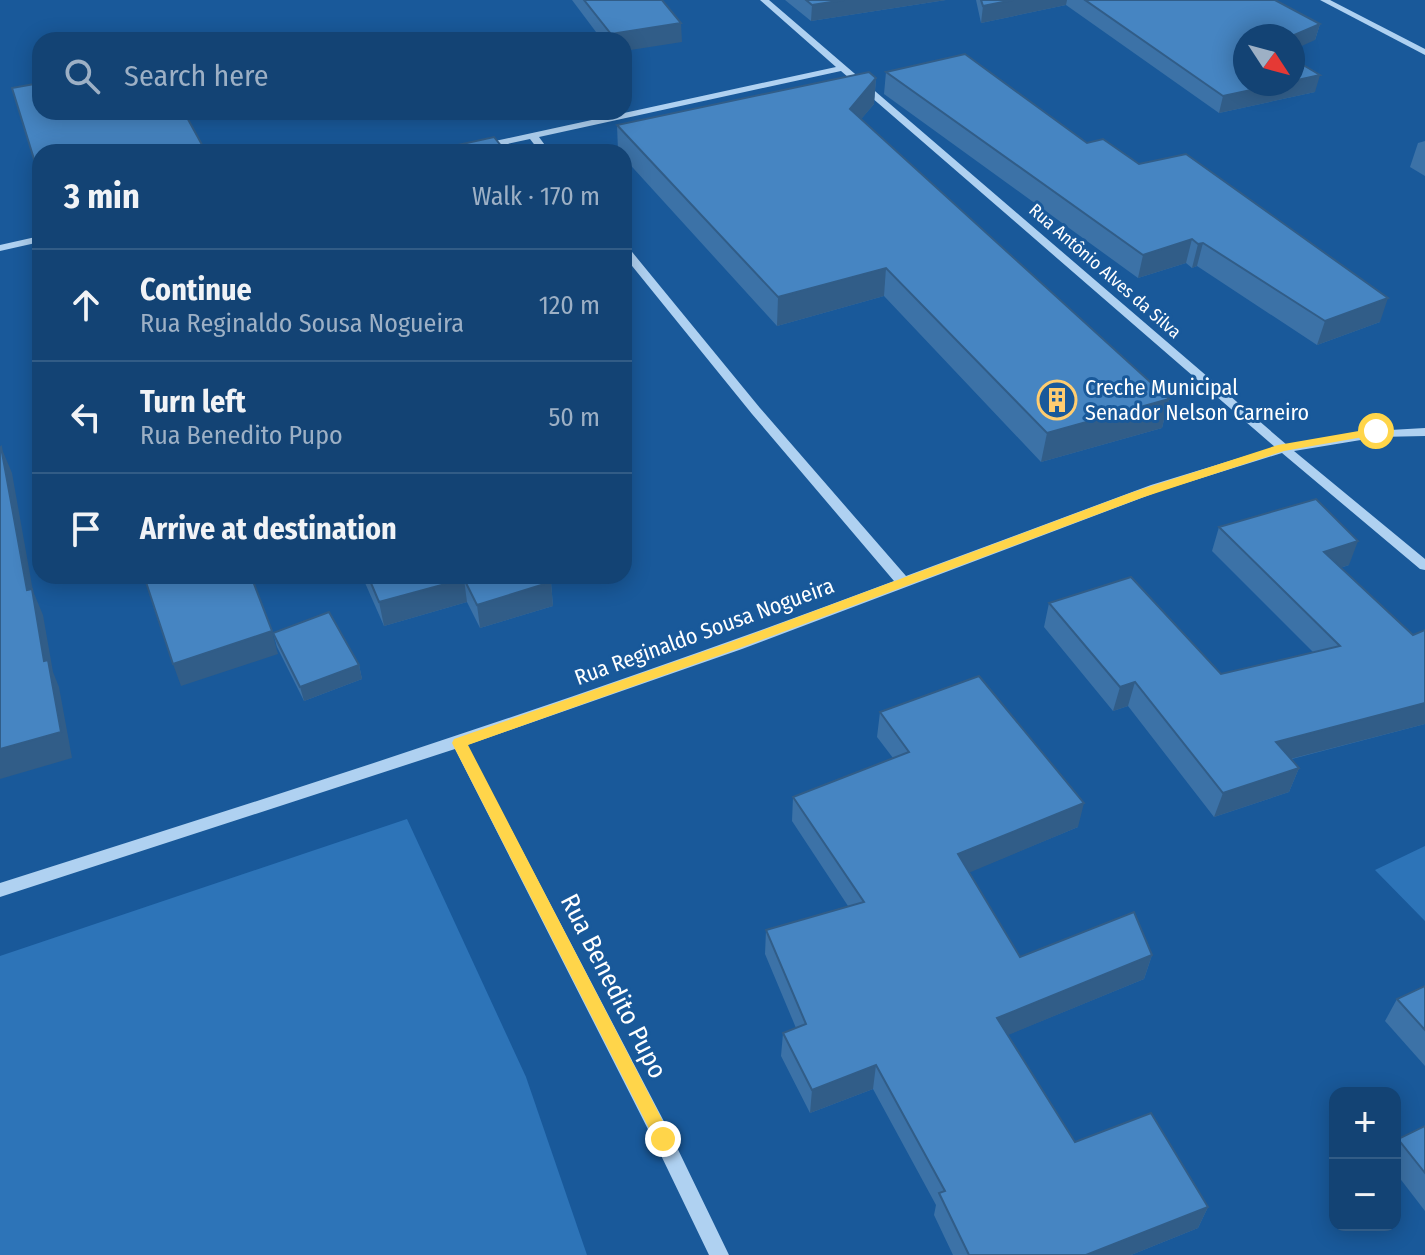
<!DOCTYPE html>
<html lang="en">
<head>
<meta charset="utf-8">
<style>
	body { margin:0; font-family:"Fira Sans Condensed",sans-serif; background:#1c4a79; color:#f1f3f6 }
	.controls { position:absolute; right:24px; bottom:24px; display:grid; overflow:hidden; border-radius:16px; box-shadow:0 4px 20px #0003 }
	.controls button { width:72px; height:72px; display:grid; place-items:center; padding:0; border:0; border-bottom:2px solid #325c86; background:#134374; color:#f1f3f6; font:40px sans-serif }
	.compass { position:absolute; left:1233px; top:24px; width:72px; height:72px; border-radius:50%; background:#134374; box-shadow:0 4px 20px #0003; rotate:126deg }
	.stop { position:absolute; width:24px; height:24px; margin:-18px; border:6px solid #ffd54a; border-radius:50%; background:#fff }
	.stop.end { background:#ffd54a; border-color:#fff; box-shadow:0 2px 8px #0008 }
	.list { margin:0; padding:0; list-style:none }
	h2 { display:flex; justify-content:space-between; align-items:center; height:104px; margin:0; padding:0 32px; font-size:34px }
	h2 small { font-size:26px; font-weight:400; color:#9db0c5 }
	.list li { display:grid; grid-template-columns:52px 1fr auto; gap:24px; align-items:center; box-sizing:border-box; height:112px; padding:0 32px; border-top:2px solid #325c86 }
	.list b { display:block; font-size:30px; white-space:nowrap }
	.list p { margin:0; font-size:26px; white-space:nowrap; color:#9db0c5 }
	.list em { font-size:26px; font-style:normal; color:#9db0c5 }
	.icon { flex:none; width:44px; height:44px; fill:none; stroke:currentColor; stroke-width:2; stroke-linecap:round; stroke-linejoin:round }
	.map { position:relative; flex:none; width:1425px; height:1255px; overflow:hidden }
	.search { position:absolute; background:#134374; box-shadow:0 4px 20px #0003; left:32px; top:32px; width:600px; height:88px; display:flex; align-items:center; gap:20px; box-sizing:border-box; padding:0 28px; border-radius:24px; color:#9db0c5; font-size:30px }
	.panel { position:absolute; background:#134374; box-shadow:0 4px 20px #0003; left:32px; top:144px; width:600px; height:440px; border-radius:24px }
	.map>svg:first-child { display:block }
	.green { fill:#2d74b8 }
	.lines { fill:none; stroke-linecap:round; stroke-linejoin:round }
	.minor { fill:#afd1f1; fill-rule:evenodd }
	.wall { fill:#3c72a7 }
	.shaded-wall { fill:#315d88 }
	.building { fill:#4685c2; stroke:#315d88; stroke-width:2 }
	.route { fill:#ffd54a }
	.labels { text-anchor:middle; stroke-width:6; stroke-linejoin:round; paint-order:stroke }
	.far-street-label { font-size:18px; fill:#fff; stroke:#19599a }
	.poi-label { font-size:22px; fill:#fff; stroke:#19599a; text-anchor:start }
	.street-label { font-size:22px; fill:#fff; stroke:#19599a }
	.near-street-label { font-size:26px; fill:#fff; stroke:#19599a }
</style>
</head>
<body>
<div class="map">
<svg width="1425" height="1255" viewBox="0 0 1425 1255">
	<rect width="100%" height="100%" fill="#19599a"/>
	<g class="green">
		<path d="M407,819L526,1077L587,1255H0V956Z"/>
		<path d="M1425,846V921L1375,870Z"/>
	</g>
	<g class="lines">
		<g class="minor">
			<path d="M760,0H769L1287,445C1333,435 1378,430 1425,428V436L1379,437L1294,451L1425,559V570L1420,569L1282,453L1160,491L742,649L467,745L670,1133L729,1255H709L656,1145L455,749L0,897V883C300,788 600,692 894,581L752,414L624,256V246L628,247L760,408L906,576L1151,485L1275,447L841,71L539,137L550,152H540L530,139L471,152H453L458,149L836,67Z"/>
			<path d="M1320,0H1330L1425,49V55Z"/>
			<path d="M40,236V242L0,251V245Z"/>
		</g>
	</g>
	<g class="wall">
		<path d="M572,0H662L682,42L602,40Z"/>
		<path d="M785,0H946L811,21Z"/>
		<path d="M976,0H1275L1320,24L1315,40L1245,36L1315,92L1219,113L1066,5L981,23Z"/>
		<path d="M886,72L1139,164L1380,322L1317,345L1197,266L1192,268L1186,263L1138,278L884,94Z"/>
		<path d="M876,78L874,104L861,119L1169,399L1162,428L1041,462L884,296L777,326L624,158V152L618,151L617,125Z"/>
		<path d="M1425,141V176L1410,167L1418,143Z"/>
		<path d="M1219,527L1349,565L1340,568L1425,724L1292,759L1299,768L1289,792L1214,817L1128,706L1113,711L1044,627L1049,603L1221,674L1313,652L1212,551Z"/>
		<path d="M362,576H547L551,582L553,606L480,628L467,602L384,626Z"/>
		<path d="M273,633L359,665L362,679L304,701L277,647Z"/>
		<path d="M880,712L1078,827L969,872L1020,957L1152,955L1144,979L1007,1035L1075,1142L1208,1207L1198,1228L1131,1255H953L934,1215L936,1205L873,1089L810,1113L781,1056L783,1033L796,1028L765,954L766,930L848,906L792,821L793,797L893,758L877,737Z"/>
		<path d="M1425,986V1066L1385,1021L1397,999Z"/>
		<path d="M1425,1126V1211L1395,1172V1144L1398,1139Z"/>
	</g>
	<g class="shaded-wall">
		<path d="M844,0H946L811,21L812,5Z"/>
		<path d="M1013,0H1067L1066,5L981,23L983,6Z"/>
		<path d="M681,23L682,42L624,51V40H611V34Z"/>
		<path d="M1320,24L1315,40L1293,50V36Z"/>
		<path d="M1320,75L1315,92L1219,113L1223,96L1279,84H1293V81Z"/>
		<path d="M876,78L874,104L848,135L850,109Z"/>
		<path d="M1192,239L1186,263L1138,278L1143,255Z"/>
		<path d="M1203,243L1197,266L1192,268L1198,244Z"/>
		<path d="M886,268L884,296L777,326L778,297Z"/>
		<path d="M1388,298L1380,322L1317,345L1325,321Z"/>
		<path d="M1169,399L1162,428L1041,462L1047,433Z"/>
		<path d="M1,447L12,473L33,591L43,615L53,672L59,687L72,758L0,779V749L44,661L27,590Z"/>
		<path d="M1358,541L1349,565L1315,576L1324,552Z"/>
		<path d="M464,579L467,602L384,626L379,602Z"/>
		<path d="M551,582L553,606L480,628L477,605Z"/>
		<path d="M272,631L278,654L181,686L173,664Z"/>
		<path d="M359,665L362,679L304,701L300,687Z"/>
		<path d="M1135,682L1128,706L1113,711L1120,687Z"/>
		<path d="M1425,703V724L1267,765L1276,742Z"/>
		<path d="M1299,768L1289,792L1214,817L1223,793Z"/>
		<path d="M1084,803L1078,827L954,879L958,854Z"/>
		<path d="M1152,955L1144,979L991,1042L997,1018Z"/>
		<path d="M876,1065L873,1089L810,1113L812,1090Z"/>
		<path d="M1208,1207L1198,1228L1131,1255H1086Z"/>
	</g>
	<g class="building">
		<path d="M584,0H662L681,23L611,34Z"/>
		<path d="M806,0H844L812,5Z"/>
		<path d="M981,0H1013L983,6Z"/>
		<path d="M1085,0H1275L1320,24L1292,36H1245V84H1279L1223,96Z"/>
		<path d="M965,54L1087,143L1103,139L1139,164L1186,154L1388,298L1325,321L1203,243L1198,244L1192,239L1143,255L886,72Z"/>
		<path d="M1293,59L1320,75L1293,81Z"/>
		<path d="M869,72L876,78L850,109L1169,399L1047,433L886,268L778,297L617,125Z"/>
		<path d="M40,83V112H106L107,115L123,112H184L206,152H40V171L38,172L12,88Z"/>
		<path d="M494,137L506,152H426Z"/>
		<path d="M1,447L27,590L32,589L44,661L48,660L61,732L0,749V448Z"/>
		<path d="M1316,499L1358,541L1324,552L1413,635L1425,630V703L1276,742L1299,768L1223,793L1135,682L1120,687L1049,603L1131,577L1221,674L1340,646L1219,527Z"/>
		<path d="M144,576H251L272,631L173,664Z"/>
		<path d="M368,576H547L551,582L477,605L464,579L379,602Z"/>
		<path d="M329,612L359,665L300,687L273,633Z"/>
		<path d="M979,676L1084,803L958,854L1020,957L1134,912L1152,955L997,1018L1075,1142L1151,1113L1208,1207L1086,1255H969L939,1193L945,1191L876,1065L812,1090L783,1033L806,1024L766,930L864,902L793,797L909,752L880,712Z"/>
		<path d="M1425,986V1030L1397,999Z"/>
		<path d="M1425,1126V1173L1398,1139Z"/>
	</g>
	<path class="route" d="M1376,428L1381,431L1380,434L1284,451L1141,498L740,648L468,745L669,1133L672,1139L669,1144H657L452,743L454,739L731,642L1133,492L1278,445Z"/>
	<defs>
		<g id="building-ring" transform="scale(2)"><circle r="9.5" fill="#19599a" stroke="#ffcd70" stroke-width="1.5"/><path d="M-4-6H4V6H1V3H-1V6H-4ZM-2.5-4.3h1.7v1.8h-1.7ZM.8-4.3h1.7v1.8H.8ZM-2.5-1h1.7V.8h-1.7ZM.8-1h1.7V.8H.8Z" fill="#ffcd70"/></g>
	</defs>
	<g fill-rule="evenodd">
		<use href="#building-ring" x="1057" y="400"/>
	</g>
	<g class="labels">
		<g class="far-street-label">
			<text transform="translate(1105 271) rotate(41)" y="6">Rua Antônio Alves da Silva</text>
		</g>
		<g class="poi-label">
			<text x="1085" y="395">Creche Municipal<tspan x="1085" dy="25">Senador Nelson Carneiro</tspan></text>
		</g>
		<g class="street-label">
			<text transform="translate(704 631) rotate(-20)" y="8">Rua Reginaldo Sousa Nogueira</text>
		</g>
		<g class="near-street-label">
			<text transform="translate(614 986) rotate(63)" y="9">Rua Benedito Pupo</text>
		</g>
	</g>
</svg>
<div class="controls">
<button>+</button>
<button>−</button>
</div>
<svg class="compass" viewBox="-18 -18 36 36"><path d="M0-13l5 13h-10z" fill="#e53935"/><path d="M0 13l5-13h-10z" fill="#9db0c5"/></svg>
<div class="stop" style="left:1376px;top:431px"></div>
<div class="stop end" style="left:663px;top:1139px"></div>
<div class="search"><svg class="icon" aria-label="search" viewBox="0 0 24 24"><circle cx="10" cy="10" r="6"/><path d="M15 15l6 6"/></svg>Search here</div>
<section class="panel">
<h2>3 min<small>Walk · 170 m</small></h2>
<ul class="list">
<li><svg class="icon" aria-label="ahead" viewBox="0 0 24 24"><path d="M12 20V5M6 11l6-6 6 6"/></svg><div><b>Continue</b><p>Rua Reginaldo Sousa Nogueira</p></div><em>120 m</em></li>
<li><svg class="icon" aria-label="left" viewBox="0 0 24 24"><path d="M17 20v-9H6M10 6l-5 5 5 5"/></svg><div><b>Turn left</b><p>Rua Benedito Pupo</p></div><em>50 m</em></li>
<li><svg class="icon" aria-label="arrive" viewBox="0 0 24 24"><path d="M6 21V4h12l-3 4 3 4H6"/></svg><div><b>Arrive at destination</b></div></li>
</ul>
</section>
</div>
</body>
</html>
